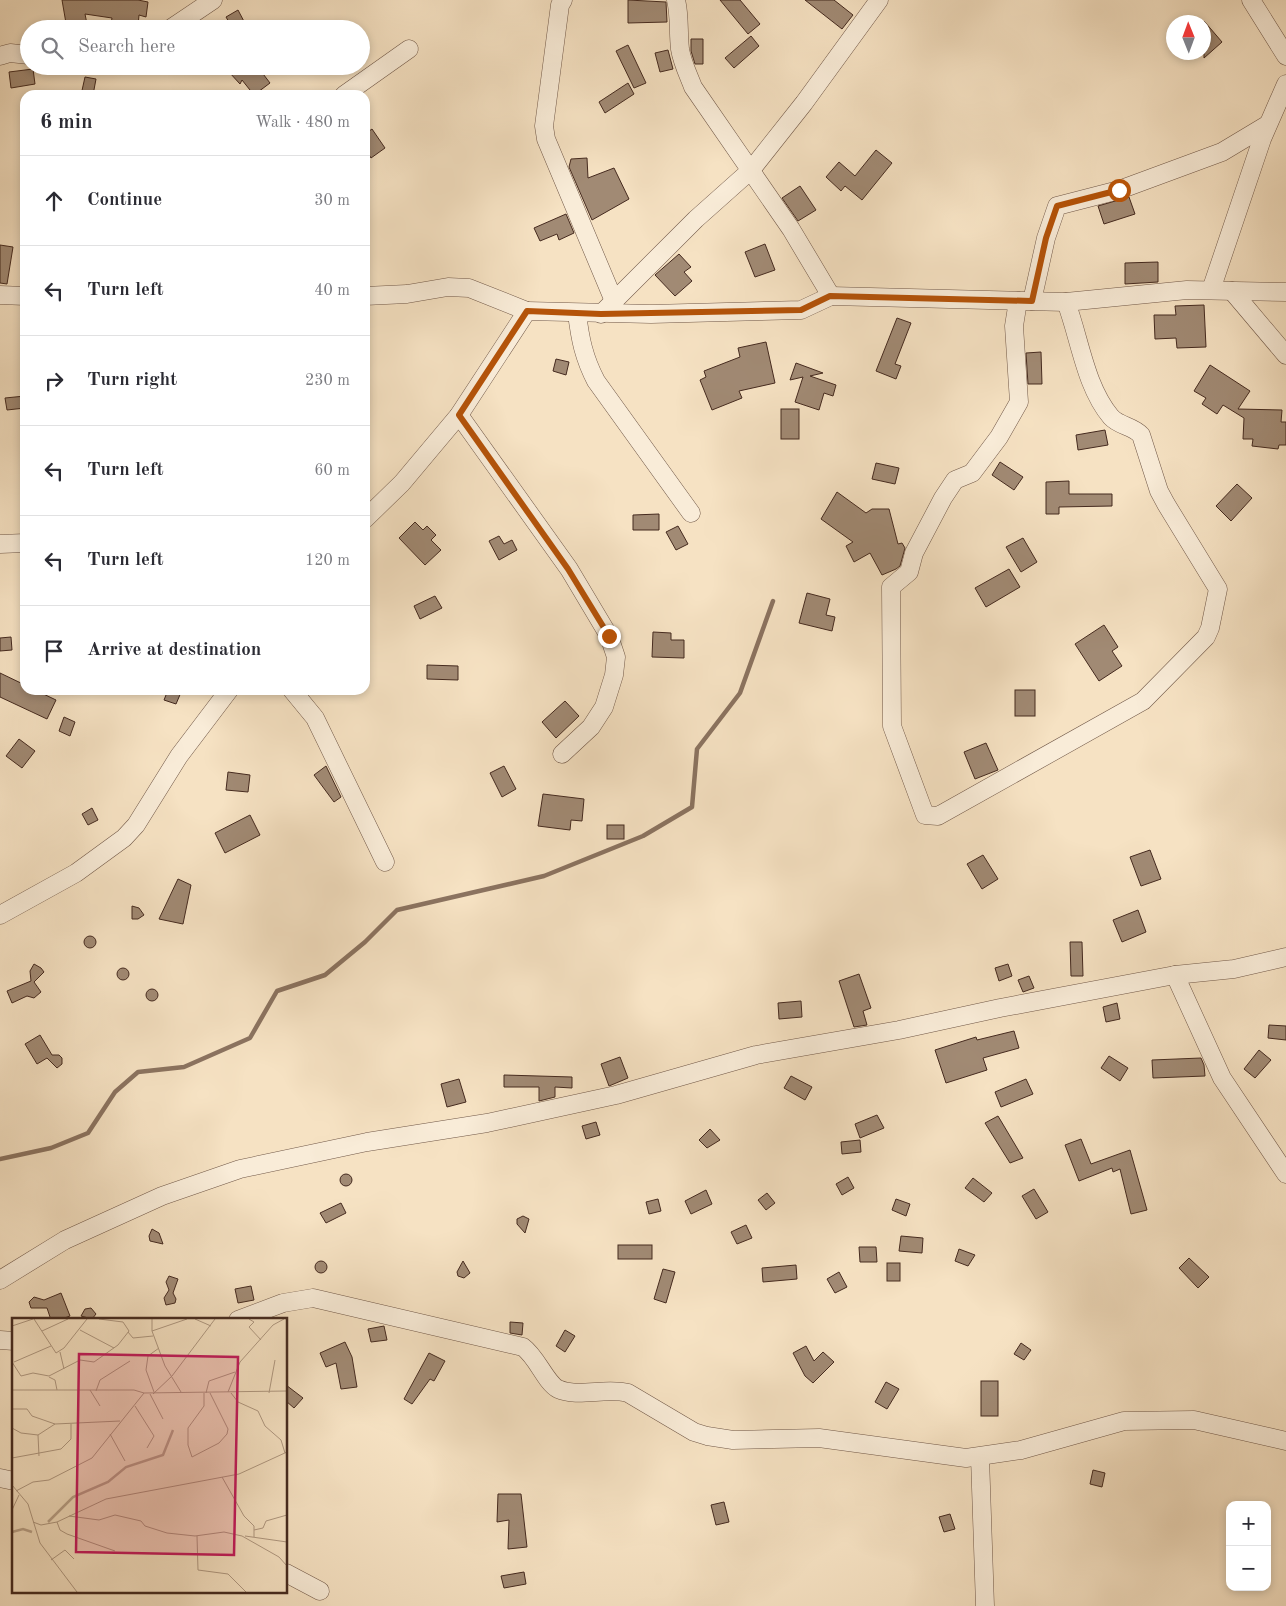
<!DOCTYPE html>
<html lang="en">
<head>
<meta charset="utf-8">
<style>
	body { margin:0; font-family:"Old Standard TT",serif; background:#f2f2f3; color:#2b2b33 }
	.controls { position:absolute; right:15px; bottom:15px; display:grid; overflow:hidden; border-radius:10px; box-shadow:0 2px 8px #0003 }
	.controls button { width:45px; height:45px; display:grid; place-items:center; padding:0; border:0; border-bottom:1px solid #e1e1e2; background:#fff; color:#2b2b33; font:25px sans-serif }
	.compass { position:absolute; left:1166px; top:15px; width:45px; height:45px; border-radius:50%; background:#fff; box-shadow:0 2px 8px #0003; rotate:359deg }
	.stop { position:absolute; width:15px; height:15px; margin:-11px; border:4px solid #b45309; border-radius:50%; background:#fff }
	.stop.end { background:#b45309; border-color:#fff; box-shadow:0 1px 5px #0008 }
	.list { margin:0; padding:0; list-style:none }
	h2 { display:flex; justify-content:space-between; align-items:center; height:65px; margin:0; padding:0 20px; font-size:21px }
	h2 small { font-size:16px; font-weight:400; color:#7c7c81 }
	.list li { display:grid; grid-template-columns:32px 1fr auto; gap:15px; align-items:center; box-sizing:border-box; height:90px; padding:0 20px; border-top:1px solid #e1e1e2 }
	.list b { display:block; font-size:19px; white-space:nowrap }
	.list em { font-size:16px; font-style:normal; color:#7c7c81 }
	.icon { flex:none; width:28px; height:28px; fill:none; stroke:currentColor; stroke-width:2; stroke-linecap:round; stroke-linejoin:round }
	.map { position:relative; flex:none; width:1286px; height:1606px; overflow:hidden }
	.search { position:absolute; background:#fff; box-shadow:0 2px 8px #0003; left:20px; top:20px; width:350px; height:55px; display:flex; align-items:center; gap:12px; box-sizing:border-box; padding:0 18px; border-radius:28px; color:#7c7c81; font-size:19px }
	.panel { position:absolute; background:#fff; box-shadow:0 2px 8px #0003; left:20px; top:90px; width:350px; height:605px; border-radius:15px }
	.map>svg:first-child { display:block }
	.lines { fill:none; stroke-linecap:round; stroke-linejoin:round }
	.stream { stroke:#8b7360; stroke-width:4.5 }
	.building { fill:#a18a74; stroke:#452a1f }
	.minor-casing { stroke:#715848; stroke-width:19 }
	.minor { stroke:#f9ecd8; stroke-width:18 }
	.route { stroke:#b45309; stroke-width:6 }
	.inset-river { fill:none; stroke:#baa38b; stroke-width:2.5 }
	.inset-road { fill:none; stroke:#af9881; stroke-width:1 }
	.view { fill:#c2185b; fill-opacity:0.15; stroke:#c2185b; stroke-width:2.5 }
	.inset-edge { fill:none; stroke:#452a1f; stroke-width:2.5 }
</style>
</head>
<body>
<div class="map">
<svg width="1286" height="1606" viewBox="0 0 1286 1606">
	<rect width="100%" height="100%" fill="#f6e2c3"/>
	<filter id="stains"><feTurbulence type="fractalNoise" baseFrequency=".004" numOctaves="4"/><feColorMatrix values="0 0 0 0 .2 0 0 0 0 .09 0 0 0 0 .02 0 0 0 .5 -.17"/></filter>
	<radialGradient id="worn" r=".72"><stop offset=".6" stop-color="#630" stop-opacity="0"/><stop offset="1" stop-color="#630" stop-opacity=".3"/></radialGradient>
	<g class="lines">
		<path class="stream" d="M0,1159L51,1148L88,1133L115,1092L138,1072L184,1067L250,1038L277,991L325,975L365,942L397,910L544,876L643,836L692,807L697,749L740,693L773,601"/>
	</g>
	<g class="building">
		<path d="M62,0H138L148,2L146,17L139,15L138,26L127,24L126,29H110L112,18L85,14L88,29H67Z"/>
		<path d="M628,0L666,2L667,22L628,23Z"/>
		<path d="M720,0H740L760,24L748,34Z"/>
		<path d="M805,0H834L853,15L842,29Z"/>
		<path d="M238,10L248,29H233L226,17Z"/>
		<path d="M1204,21L1222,42L1204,58Z"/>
		<path d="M751,36L759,46L734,68L725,58Z"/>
		<path d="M691,39H703V64H695L691,51Z"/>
		<path d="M628,45L646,83L634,88L616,51Z"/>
		<path d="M668,50L673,69L660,72L655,53Z"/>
		<path d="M231,66H257L270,83L254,95L242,80L240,84L229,72L233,69Z"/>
		<path d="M33,69L35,84L11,88L9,72Z"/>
		<path d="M85,77L96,79L93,95H81Z"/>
		<path d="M628,83L634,94L605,113L599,102Z"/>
		<path d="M372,129L385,148L371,158L365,148V134Z"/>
		<path d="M876,150L892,163L862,200L845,186L841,191L826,177L839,162L855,176Z"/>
		<path d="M587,158L588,178L614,168L629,199L592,220L569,167L571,159Z"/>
		<path d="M800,186L816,210L798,221L782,198Z"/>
		<path d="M1129,197L1135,214L1104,224L1098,206Z"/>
		<path d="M566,214L574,233L559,240L557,234L540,241L534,228Z"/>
		<path d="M765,244L775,270L755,277L745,252Z"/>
		<path d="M0,245L13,247L7,284L0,283Z"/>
		<path d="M679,254L691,267L684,272L692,281L675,296L655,275Z"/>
		<path d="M1158,262V282L1125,284V263Z"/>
		<path d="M1204,305L1206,347L1177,348L1176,338L1155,339L1154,315H1176L1175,306Z"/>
		<path d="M897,318L911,323L895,364L901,366L896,379L876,371Z"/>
		<path d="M766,342L775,383L739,391L742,398L712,410L700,380L706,377L704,371L740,357L738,348Z"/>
		<path d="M1041,352L1042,384H1028L1026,353Z"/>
		<path d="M556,359L569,362L566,375L553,371Z"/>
		<path d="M796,363L823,373L810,376L836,385L833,396L824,393L819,410L795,402L803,377L790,380Z"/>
		<path d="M1210,365L1250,391L1238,409L1282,410L1281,422H1286V445H1279L1278,449L1252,446L1253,439H1243L1244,418L1223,405L1217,414L1202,404L1206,398L1194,391Z"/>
		<path d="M25,396V408L7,410L5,398Z"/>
		<rect x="781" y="409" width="18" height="30"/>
		<path d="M1105,430L1108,445L1078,450L1076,435Z"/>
		<path d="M1000,462L1023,477L1014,490L992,475Z"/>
		<path d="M876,463L899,468L895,484L872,479Z"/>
		<path d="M1069,481V494H1112V506L1059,507V514H1046V482Z"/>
		<path d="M1237,484L1252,498L1231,521L1216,506Z"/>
		<path d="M837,492L866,513L872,509H889L898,544L902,543L905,548L900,566L896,569L882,575L870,553L854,562L846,546L853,542L821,519Z"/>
		<path d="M659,514V530H633V515Z"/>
		<path d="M415,522L423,530L427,526L436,535L431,540L441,550L425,565L399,538Z"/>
		<path d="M678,526L688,544L676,550L666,532Z"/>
		<path d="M499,536L504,544L512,540L517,550L499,560L489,541Z"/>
		<path d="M1023,538L1037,562L1021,572L1006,547Z"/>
		<path d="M1009,569L1020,587L986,607L975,588Z"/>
		<path d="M807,593L830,599L826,615L835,617L832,631L799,623Z"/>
		<path d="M435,596L442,608L420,619L414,606Z"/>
		<path d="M1104,625L1118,647L1112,651L1122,666L1099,681L1075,644Z"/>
		<path d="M653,632L671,633V640H684V658L652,657Z"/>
		<path d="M11,637L12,650L0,651V638Z"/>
		<path d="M427,665L458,666V680L427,679Z"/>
		<path d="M0,673L25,685V690H35L56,700L47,719L0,697Z"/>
		<path d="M168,690H182L176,704L164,700Z"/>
		<rect x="1015" y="690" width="20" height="26"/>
		<path d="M565,701L579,716L556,738L542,722Z"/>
		<path d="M64,717L75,722L70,736L59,731Z"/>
		<path d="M19,739L35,751L22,768L6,756Z"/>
		<path d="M986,743L998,770L975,779L964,752Z"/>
		<path d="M326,766L341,797L334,802L314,775Z"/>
		<path d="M504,766L516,789L502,797L490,773Z"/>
		<path d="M228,772L250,775L248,792L226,790Z"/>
		<path d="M543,794L584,799L582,821L571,820L570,830L538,826Z"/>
		<path d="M92,808L98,820L88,825L82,814Z"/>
		<path d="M250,815L260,835L225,853L215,833Z"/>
		<rect x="607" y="825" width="17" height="14"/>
		<path d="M1150,850L1161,879L1141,886L1130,857Z"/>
		<path d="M983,855L998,879L982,889L967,864Z"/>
		<path d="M178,879L191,885L183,924L159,919Z"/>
		<path d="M132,906L139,908L144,915L138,919H132Z"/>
		<path d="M1138,910L1146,932L1122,942L1113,920Z"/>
		<circle cx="90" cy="942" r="6"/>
		<path d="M1070,942H1082L1083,976H1071Z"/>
		<path d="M34,964L41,968L44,972L34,982L41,992L34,998L27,996L12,1003L7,991L31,981L30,971Z"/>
		<path d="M1008,964L1012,976L999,981L995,968Z"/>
		<circle cx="123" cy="974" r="6"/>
		<path d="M859,974L871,1008L863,1011L867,1025L854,1027L839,981Z"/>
		<path d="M1029,976L1034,988L1023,992L1018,980Z"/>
		<circle cx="152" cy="995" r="6"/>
		<path d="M801,1001L802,1017L779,1019L778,1003Z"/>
		<path d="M1117,1003L1120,1019L1106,1022L1103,1007Z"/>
		<path d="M1269,1025L1286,1026V1040L1268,1038Z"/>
		<path d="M1014,1031L1019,1048L983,1058L987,1070L946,1083L935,1050L976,1037L977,1040Z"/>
		<path d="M40,1035L52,1055H59L62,1058V1064L57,1068L47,1058L37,1064L25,1044Z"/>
		<path d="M1259,1050L1271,1060L1255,1078L1244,1069Z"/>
		<path d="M1109,1056L1128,1068L1120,1081L1101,1068Z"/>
		<path d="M620,1057L628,1078L609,1086L601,1064Z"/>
		<path d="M1201,1058L1204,1065L1205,1076L1153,1078L1152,1060Z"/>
		<path d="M504,1075L572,1077V1088L555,1087V1097L539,1101V1087H504Z"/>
		<path d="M791,1076L812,1087L805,1100L784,1088Z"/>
		<path d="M459,1079L466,1102L447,1107L441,1084Z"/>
		<path d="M1026,1079L1033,1094L1001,1107L995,1092Z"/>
		<path d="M877,1115L884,1128L860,1138L855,1124Z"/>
		<path d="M998,1116L1023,1158L1010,1163L985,1123Z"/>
		<path d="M596,1122L600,1135L586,1139L582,1126Z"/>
		<path d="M710,1129L720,1140L707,1148L699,1140Z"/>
		<path d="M1081,1139L1091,1164L1130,1150L1147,1210L1131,1214L1120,1169L1113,1172L1112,1168L1079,1181L1065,1145Z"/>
		<path d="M860,1140L861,1152L842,1154L841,1142Z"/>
		<circle cx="346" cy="1180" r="6"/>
		<path d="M848,1177L854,1188L842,1195L836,1184Z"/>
		<path d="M973,1178L992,1193L984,1202L965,1188Z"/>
		<path d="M1034,1189L1048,1212L1036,1219L1022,1196Z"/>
		<path d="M706,1190L712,1204L691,1214L685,1201Z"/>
		<path d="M767,1193L775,1203L766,1210L758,1200Z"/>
		<path d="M658,1199L661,1211L649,1214L646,1202Z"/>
		<path d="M896,1199L910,1204L906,1216L892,1210Z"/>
		<path d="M341,1203L346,1213L326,1223L320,1213Z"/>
		<path d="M523,1216L529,1219L525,1233L517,1224V1219Z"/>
		<path d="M746,1225L752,1238L737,1244L731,1232Z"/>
		<path d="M152,1229L159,1233L163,1244L150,1241L149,1236Z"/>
		<path d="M901,1236L923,1238L922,1253L899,1251Z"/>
		<rect x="618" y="1245" width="34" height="14"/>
		<path d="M859,1247H876L877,1262H860Z"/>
		<path d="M959,1249L975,1255L968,1266L955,1261Z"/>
		<path d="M1189,1258L1209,1277L1198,1288L1179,1268Z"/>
		<path d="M463,1261L470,1273L464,1278L458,1276L457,1272Z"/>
		<circle cx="321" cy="1267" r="6"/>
		<rect x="887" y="1263" width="13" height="18"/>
		<path d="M796,1265L797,1279L763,1282L762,1268Z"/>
		<path d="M663,1269L675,1272L666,1303L654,1299Z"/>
		<path d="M839,1272L847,1287L835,1293L827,1279Z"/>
		<path d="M169,1276L178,1279L173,1293L176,1299L175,1303L166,1305L164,1298L169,1290L166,1282Z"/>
		<path d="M251,1286L254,1300L238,1303L235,1289Z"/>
		<path d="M61,1293L70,1316L59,1320H51L47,1308H31L29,1302L34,1297L44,1300Z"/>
		<path d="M91,1308L96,1314L92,1319L81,1316L85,1309Z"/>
		<path d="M510,1322L523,1323L522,1335L510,1333Z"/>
		<path d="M384,1326L387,1340L371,1342L368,1329Z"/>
		<path d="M565,1330L575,1336L565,1352L556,1346Z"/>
		<path d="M345,1342L352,1357L357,1387L341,1389L336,1363L326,1367L320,1353Z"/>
		<path d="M1021,1343L1031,1350L1024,1360L1014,1354Z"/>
		<path d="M806,1346L814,1361L823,1352L834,1362L813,1383L805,1376L793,1353Z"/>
		<path d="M429,1353L445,1361L434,1381L430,1379L412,1404L404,1399Z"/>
		<rect x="981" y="1381" width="17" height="35"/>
		<path d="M886,1382L899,1389L887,1409L875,1402Z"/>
		<path d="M286,1385L303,1398L294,1408L286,1401Z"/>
		<path d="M1093,1470L1105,1473L1102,1487L1090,1484Z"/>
		<path d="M498,1494H521L527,1547L508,1549L509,1520L497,1522Z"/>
		<path d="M724,1502L729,1522L716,1525L711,1505Z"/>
		<path d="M950,1514L955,1529L944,1532L939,1517Z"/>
		<path d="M524,1572L526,1584L504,1588L501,1576Z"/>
	</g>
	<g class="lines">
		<g class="minor-casing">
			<g id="minor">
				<path d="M563,0L560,5L544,126L546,139L614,301"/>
				<path d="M676,0C680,16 678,32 680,49C682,62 688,74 693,87L791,229L831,296"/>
				<path d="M1251,0L1286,56"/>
				<path d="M170,29L213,0"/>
				<path d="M0,56L10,53L29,55"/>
				<path d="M344,95L409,49"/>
				<path d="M1211,290L1262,139L1286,84"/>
				<path d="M1232,291L1286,355"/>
				<path d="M0,295L25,296"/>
				<path d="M365,296L407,294L448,287L469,288L527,311"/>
				<path d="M1018,301L1014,326L1019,402L999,437L972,473L955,480L943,498L914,553L909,572L891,587L892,726L925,815L938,816L1143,701L1206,637L1210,628L1218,589L1166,504L1159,491L1141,435C1133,426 1119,426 1111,417C1085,386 1080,339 1066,302"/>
				<path d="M1032,301L1046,238L1057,206L1119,190L1222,152L1267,125"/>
				<path d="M577,313C580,339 584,358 596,381L691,513"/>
				<path d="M601,314L696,219L751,170L804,103L879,0"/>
				<path d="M459,415L569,569L609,636L616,657L614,675L604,707L591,727L562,754"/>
				<path d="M365,519L402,483L459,415L527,311L651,314L801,310L831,296L1066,302L1187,290L1286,292"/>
				<path d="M0,544L25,543"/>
				<path d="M292,690L315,718L385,862"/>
				<path d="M0,915L76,873L124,838L136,825L179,756L229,690"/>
				<path d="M1175,975L1222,1078L1286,1174"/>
				<path d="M0,1280L65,1240L162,1196L240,1169L367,1142L487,1123L616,1095L756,1055L899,1030L1000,1008L1175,975L1234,969L1286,957"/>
				<path d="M238,1320L283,1303L313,1298L523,1347C537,1357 546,1383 558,1389C578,1398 606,1387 628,1393L694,1432L707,1436L733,1440L819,1438L966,1458L1021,1450L1124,1421L1194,1420L1286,1441"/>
				<path d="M0,1340L14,1341"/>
				<path d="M980,1457L985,1606"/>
				<path d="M0,1478L14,1481"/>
				<path d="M286,1573L320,1591"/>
			</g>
		</g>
		<use href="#minor" class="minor"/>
	</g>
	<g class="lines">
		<path class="route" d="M609,636L568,569L459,415L527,311L601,314L801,310L830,296L1032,301L1046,238L1057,206L1119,190"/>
	</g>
	<g transform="translate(12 1318)">
		<rect width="275" height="275" fill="#f6e2c3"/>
		<path class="inset-river" d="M36,204L61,179L96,164L114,149L151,137L161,112M0,214L11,211L20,214"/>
		<path class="inset-road" d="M22,1L44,35L52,30L75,1M140,1V13L153,48L169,74M183,1L199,8M237,1L242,4L237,9L249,22M0,8L21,1M68,12L102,30M30,13L56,1M140,13L175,1M116,14L121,20L141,18M48,34L52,51M0,44L9,58L21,55L37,58L68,42L82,44L106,27L117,13L111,4L87,1M2,44L39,28M37,59L43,62L45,72M0,72H122L132,75M78,72L88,88M84,73L88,62L118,43M142,74L134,52L136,38L147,30M216,74L228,44L261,7L272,1M192,75V88L176,110V127L180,139L207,125L215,116L216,111L198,75M194,75L197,63L223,54M219,75L226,84L246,93L253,108L269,122L273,135M257,75L263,42M138,76L151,101M141,76L160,58L203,1M123,88L142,118L135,130M0,91H15L20,98L43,106L108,103M0,110L9,115L26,117L43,106M98,116L113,143M26,117L27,138M0,140L49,131L59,121V106M210,159L232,198L242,208V219M0,167L16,186L28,225L65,274M4,173L21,164L37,162L80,140L132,75L275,73M0,192L7,177M57,198L87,202L103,197L129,203L133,208L155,215L183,218L212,214L230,218L267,239L275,248M21,204L29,207L45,204L94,181L227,156L275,134M45,204L48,212L55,216L103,233M242,212L251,210L254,203L275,197M185,218L186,252L216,256L234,274M233,218L275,224M39,242L53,232L62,241"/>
		<path class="view" d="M67,36L226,39L222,237L64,234Z"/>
		<rect width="275" height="275" class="inset-edge"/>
	</g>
	<rect width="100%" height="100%" filter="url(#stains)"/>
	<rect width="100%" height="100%" fill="url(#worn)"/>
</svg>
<div class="controls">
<button>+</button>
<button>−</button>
</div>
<svg class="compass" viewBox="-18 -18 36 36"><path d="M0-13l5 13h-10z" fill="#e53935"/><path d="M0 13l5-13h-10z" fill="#7c7c81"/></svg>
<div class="stop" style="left:1119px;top:190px"></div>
<div class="stop end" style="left:609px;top:636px"></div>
<div class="search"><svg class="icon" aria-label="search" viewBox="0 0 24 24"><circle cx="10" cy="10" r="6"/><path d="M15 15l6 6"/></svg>Search here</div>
<section class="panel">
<h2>6 min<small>Walk · 480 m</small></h2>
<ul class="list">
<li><svg class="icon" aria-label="ahead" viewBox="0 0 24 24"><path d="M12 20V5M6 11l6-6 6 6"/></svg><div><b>Continue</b></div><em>30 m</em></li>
<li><svg class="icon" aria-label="left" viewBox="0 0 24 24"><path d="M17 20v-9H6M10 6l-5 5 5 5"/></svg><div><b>Turn left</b></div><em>40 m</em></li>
<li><svg class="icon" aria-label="right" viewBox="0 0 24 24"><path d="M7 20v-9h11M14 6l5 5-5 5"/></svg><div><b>Turn right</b></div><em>230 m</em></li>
<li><svg class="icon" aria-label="left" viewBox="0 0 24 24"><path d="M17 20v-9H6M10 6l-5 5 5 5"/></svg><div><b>Turn left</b></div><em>60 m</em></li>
<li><svg class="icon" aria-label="left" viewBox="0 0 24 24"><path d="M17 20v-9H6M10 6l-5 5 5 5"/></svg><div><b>Turn left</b></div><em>120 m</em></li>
<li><svg class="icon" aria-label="arrive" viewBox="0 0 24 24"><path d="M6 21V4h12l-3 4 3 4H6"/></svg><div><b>Arrive at destination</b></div></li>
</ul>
</section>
</div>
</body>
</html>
